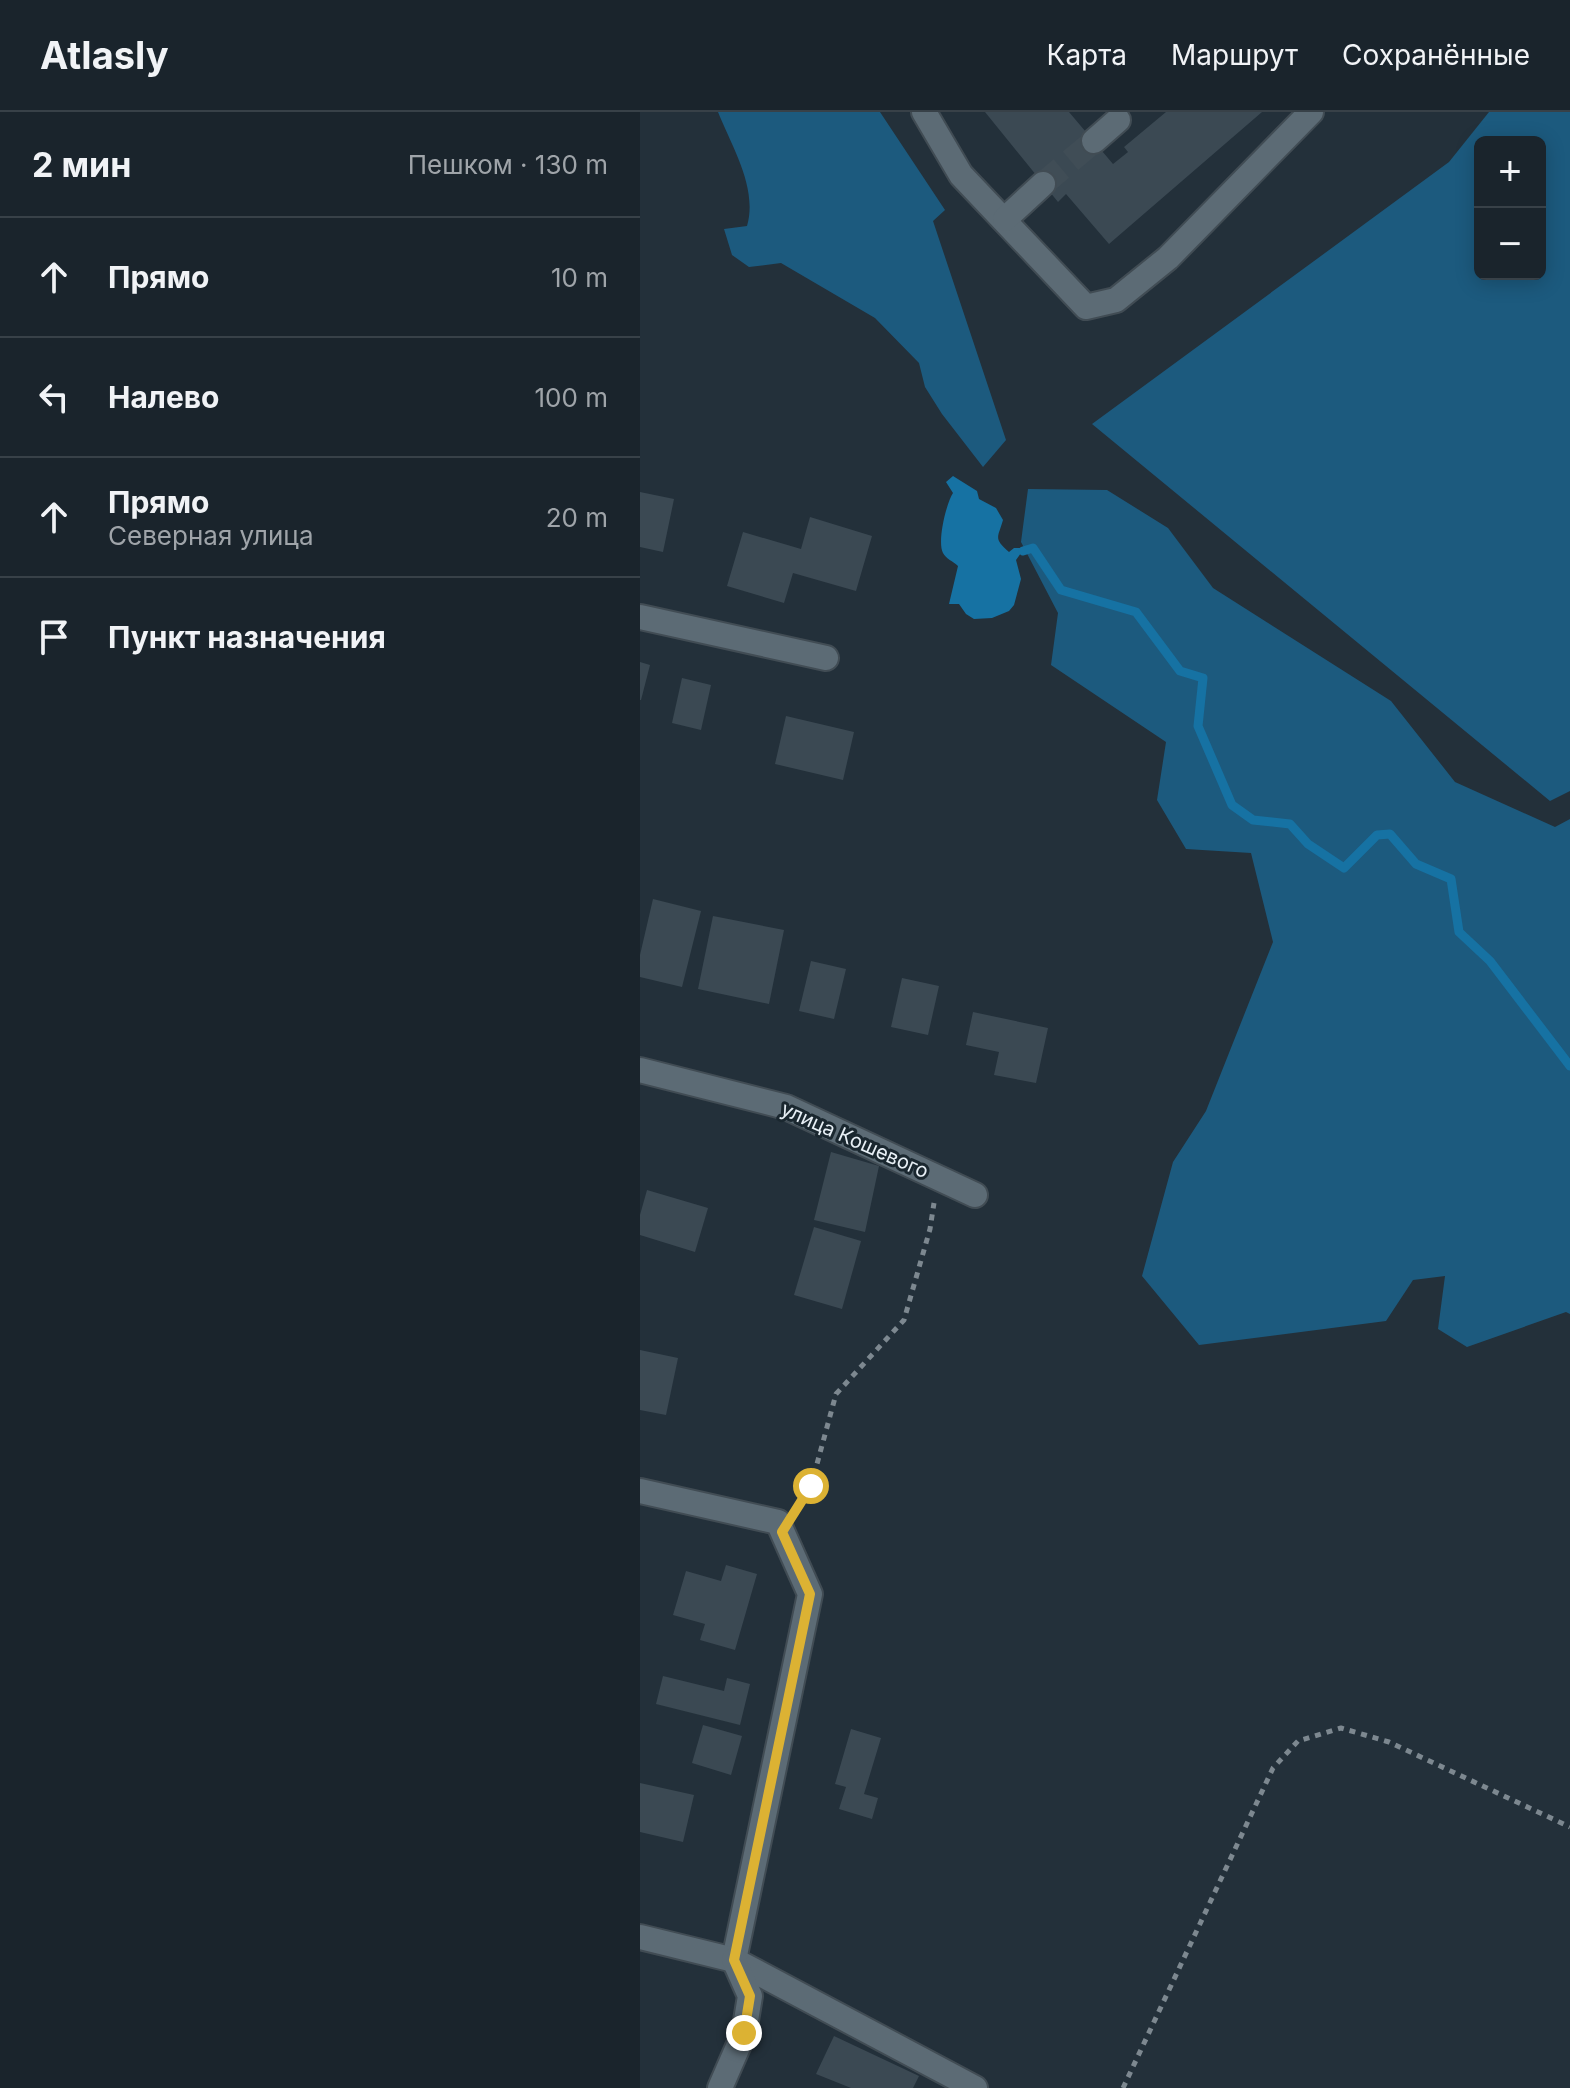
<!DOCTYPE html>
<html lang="ru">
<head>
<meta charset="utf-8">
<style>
	body { margin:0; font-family:Inter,sans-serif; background:#232c34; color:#f1f3f6 }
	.controls { position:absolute; right:24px; top:24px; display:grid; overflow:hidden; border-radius:12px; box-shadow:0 4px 20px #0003 }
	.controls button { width:72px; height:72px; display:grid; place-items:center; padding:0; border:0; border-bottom:2px solid #384148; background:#1a242c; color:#f1f3f6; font:40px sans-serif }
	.stop { position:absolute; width:24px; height:24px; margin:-18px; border:6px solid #dcb233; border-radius:50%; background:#fff }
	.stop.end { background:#dcb233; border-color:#fff; box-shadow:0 2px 8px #0008 }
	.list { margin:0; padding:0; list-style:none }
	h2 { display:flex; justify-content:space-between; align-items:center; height:104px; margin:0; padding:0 32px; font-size:34px }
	h2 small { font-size:26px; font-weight:400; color:#9fa4a9 }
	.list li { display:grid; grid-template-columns:52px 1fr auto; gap:24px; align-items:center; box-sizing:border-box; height:120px; padding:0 32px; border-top:2px solid #384148 }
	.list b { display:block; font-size:30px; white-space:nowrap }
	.list p { margin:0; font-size:26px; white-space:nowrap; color:#9fa4a9 }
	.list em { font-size:26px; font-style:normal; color:#9fa4a9 }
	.icon { flex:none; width:44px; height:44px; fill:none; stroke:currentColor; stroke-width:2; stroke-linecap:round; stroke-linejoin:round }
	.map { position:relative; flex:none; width:930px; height:1976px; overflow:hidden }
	header { display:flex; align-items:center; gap:48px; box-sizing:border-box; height:112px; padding:0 40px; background:#1a242c; border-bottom:2px solid #384148 }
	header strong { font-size:38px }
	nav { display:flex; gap:44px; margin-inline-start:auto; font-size:28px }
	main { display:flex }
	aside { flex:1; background:#1a242c }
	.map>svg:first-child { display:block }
	.green { fill:#1c5a7e; fill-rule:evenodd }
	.water { fill:#1672a3 }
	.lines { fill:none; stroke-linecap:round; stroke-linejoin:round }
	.stream { stroke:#1672a3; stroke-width:9 }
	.building { fill:#3b4953 }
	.minor-tunnel { stroke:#404d56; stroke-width:24; stroke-dasharray:24 12; stroke-linecap:butt }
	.minor-casing { stroke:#414c54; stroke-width:28 }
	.path { stroke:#7d8890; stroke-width:5; stroke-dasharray:6 6; stroke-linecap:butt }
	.minor { stroke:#5c6b75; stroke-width:24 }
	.route { stroke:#dcb233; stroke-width:10 }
	.labels { text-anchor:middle; stroke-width:6; stroke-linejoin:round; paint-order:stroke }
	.street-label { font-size:20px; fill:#e7eff5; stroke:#1a272f }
</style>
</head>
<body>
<header>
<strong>Atlasly</strong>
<nav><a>Карта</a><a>Маршрут</a><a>Сохранённые</a></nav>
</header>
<main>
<aside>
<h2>2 мин<small>Пешком · 130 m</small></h2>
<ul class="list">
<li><svg class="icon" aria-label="ahead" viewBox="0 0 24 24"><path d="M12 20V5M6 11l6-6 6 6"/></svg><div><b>Прямо</b></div><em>10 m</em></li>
<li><svg class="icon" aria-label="left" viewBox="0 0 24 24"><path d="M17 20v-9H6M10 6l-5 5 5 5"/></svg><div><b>Налево</b></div><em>100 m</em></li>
<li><svg class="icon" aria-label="ahead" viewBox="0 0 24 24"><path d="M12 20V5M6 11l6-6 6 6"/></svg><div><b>Прямо</b><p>Северная улица</p></div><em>20 m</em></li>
<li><svg class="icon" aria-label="arrive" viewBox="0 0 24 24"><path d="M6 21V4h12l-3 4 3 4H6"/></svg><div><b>Пункт назначения</b></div></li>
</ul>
</aside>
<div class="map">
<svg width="930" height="1976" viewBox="0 0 930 1976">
	<rect width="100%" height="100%" fill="#23303a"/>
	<g class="green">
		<path d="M78,0H240L305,98L293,109L366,328L343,355L302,302L285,275L279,251L235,206L141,151L109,155L92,143L84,117L107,114C118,76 92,35 78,0Z"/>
		<path d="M849,0H930V679L910,689L452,312L809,50ZM840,30H900V162H840Z"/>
		<path d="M388,377L467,378L528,416L573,476L751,589L815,670L915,715L930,707V1202L926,1200L827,1235L798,1217L805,1164L773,1168L746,1209L559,1233L502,1164L533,1050L566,999L633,830L611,741L546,737L517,688L526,630L411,553L418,501L381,430Z"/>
	</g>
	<path class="water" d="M313,364L337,379L339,387L356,396L363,408C358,426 353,426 369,440L374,436H393L381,441L376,448L381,467L374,493L369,499L352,506L334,507L326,502L319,492H309L318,454C313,449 306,447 303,441C297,430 306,392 313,381L306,370Z"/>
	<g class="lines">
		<path class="stream" d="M383,439L393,436L421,478L496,500L540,559L563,566L558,614L592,693L613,708L650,712L668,732L704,756L737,723L750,722L776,752L811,767L819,820L850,849L930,954"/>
	</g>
	<g class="building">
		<path d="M345,0H429L473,52L488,40L484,35L526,0H622L469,132L426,82L418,90Z"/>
		<path d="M0,380L34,387L23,440L0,435Z"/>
		<path d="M170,405L232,424L216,479L153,461L144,491L87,474L103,420L161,437Z"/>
		<path d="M0,550L10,553L1,588H0Z"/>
		<path d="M42,566L71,573L61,618L32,611Z"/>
		<path d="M146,604L214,620L203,668L135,652Z"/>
		<path d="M13,787L61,799L42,875L0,865V843Z"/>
		<path d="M73,804L144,818L129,892L58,877Z"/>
		<path d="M171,849L206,857L194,907L159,899Z"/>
		<path d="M262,866L299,874L288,923L251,915Z"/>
		<path d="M333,900L408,916L396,971L354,963L359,940L326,933Z"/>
		<path d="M191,1040L239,1054L225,1120L174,1108Z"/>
		<path d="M7,1078L68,1096L55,1140L0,1123V1103Z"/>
		<path d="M174,1115L221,1129L202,1197L154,1183Z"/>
		<path d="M0,1238L38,1246L26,1303L0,1298Z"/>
		<path d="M86,1453L117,1462L95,1538L60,1528L65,1512L33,1503L46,1459L81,1469Z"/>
		<path d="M23,1564L84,1579L87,1566L110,1572L100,1613L16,1592Z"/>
		<path d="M63,1613L102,1624L91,1663L52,1651Z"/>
		<path d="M211,1617L241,1626L224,1682L238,1686L232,1707L199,1697L206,1675L195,1672Z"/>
		<path d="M0,1671L54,1683L43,1730L0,1720Z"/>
		<path d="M194,1924L279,1964L273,1976H211L176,1962Z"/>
	</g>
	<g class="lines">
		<path class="minor-tunnel" d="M403,72L454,29"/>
		<g class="minor-casing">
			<g id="minor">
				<path d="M284,0L321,63L446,195L476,188L528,146L671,0"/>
				<path d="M454,29L478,8"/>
				<path d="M365,107L403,72"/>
				<path d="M0,505L186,546"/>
				<path d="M0,958L146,995L335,1083"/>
				<path d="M0,1379L138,1410L170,1482L94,1848"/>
				<path d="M0,1825L94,1848L335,1976"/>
				<path d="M80,1976L104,1921L110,1884L94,1848"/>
			</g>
		</g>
		<g class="path">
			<path d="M158,1395L171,1374L196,1282L264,1208L290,1117L294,1091"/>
			<path d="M483,1976L633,1656L658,1629L701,1616L749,1630L930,1715"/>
		</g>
		<use href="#minor" class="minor"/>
	</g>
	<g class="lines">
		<path class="route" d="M104,1921L110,1884L94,1848L170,1482L142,1420L171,1374"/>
	</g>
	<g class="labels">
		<g class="street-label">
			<text transform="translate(215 1028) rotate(24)" y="7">улица Кошевого</text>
		</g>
	</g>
</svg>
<div class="controls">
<button>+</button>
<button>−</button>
</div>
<div class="stop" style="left:171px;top:1374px"></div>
<div class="stop end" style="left:104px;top:1921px"></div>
</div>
</main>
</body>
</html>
